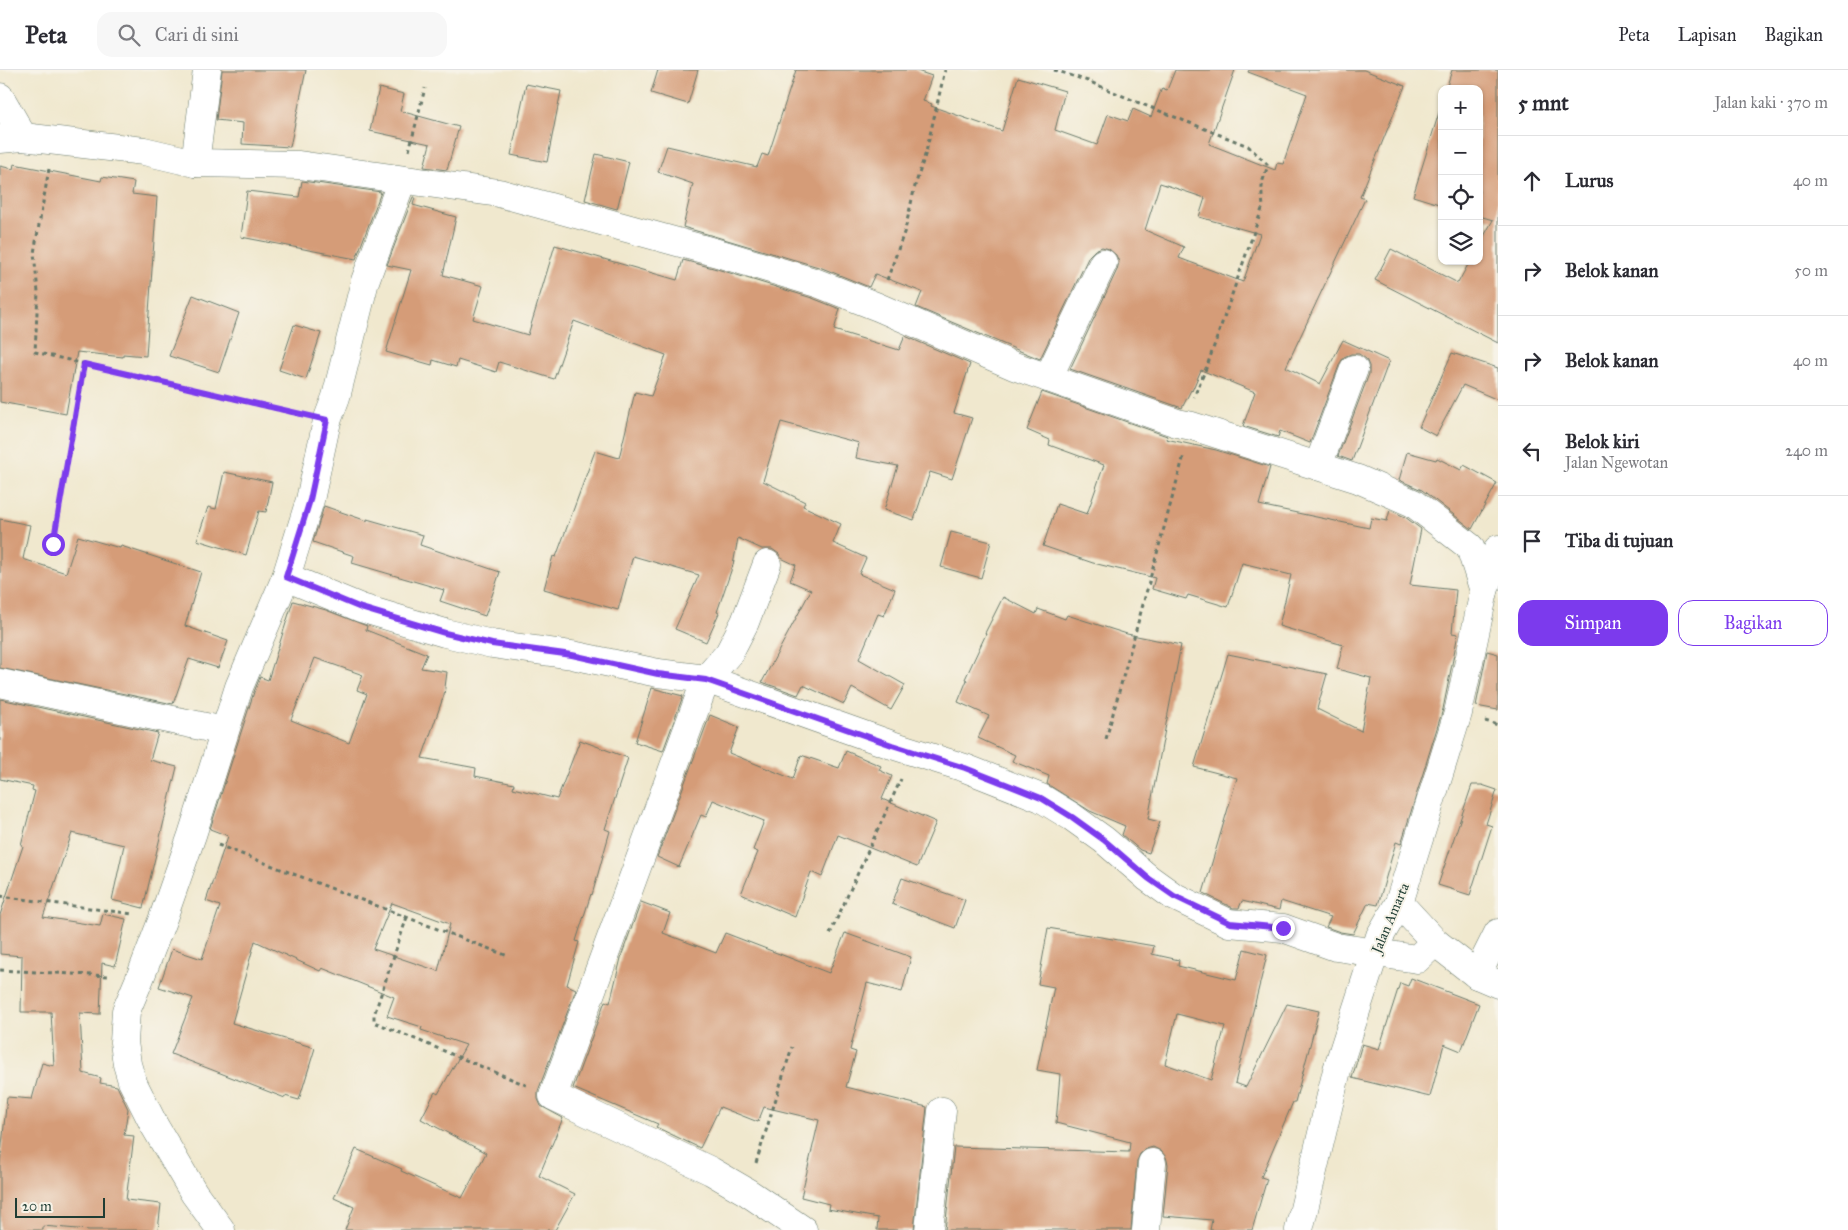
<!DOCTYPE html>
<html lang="id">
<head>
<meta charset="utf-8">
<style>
	body { margin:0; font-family:"IM FELL Great Primer",serif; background:#f7f7f7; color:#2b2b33 }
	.controls { position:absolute; right:15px; top:15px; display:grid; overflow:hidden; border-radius:10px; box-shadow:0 1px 4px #0004 }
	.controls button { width:45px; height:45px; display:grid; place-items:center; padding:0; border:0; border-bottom:1px solid #e1e1e2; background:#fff; color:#2b2b33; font:25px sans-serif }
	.scale { position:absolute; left:15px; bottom:12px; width:90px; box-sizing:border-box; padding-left:5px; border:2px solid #1f3d34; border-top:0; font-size:14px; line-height:18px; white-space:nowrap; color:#1f3d34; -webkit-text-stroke:4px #f7f3e8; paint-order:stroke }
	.stop { position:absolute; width:15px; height:15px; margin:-11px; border:4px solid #7c3aed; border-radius:50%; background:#fff }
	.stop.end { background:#7c3aed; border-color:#fff; box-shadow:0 1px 5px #0008 }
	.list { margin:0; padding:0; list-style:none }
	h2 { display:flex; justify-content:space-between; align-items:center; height:65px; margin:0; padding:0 20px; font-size:21px }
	h2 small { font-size:16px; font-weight:400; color:#7c7c81 }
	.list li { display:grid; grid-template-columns:32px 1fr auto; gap:15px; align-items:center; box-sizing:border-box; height:90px; padding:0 20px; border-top:1px solid #e1e1e2 }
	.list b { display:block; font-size:19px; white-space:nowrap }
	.list p { margin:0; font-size:16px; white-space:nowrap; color:#7c7c81 }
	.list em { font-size:16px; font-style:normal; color:#7c7c81 }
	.actions { display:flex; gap:10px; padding:15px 20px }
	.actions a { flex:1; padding:11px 0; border:1px solid #7c3aed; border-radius:15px; text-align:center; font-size:18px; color:#7c3aed }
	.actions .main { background:#7c3aed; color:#fff }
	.icon { flex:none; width:28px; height:28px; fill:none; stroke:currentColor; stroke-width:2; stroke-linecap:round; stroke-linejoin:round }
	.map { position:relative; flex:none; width:1498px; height:1160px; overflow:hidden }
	header { display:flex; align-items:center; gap:30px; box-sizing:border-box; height:70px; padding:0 25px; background:#fff; border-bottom:1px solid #e1e1e2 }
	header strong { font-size:24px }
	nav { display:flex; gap:28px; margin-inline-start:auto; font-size:18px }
	.search { width:350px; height:45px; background:#f7f7f7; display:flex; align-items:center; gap:12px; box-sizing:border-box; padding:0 18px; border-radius:15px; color:#7c7c81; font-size:19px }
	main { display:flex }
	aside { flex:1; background:#fff }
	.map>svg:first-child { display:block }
	.building { fill:#d59c78; fill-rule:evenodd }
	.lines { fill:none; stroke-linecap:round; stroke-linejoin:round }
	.minor-casing { stroke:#68796a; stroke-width:29 }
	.path { stroke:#68796a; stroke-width:3; stroke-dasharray:4 4; stroke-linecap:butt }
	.minor { stroke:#fff; stroke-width:28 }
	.route { stroke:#7c3aed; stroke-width:6 }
	.labels { text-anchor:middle; stroke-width:4; stroke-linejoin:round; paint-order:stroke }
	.street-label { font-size:14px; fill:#1f3d34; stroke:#f7f3e8 }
</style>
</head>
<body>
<header>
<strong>Peta</strong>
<div class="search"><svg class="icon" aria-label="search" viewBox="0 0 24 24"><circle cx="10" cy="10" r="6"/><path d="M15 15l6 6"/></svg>Cari di sini</div>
<nav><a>Peta</a><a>Lapisan</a><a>Bagikan</a></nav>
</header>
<main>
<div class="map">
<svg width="1498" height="1160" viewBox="0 0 1498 1160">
	<rect width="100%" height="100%" fill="#f7f3e8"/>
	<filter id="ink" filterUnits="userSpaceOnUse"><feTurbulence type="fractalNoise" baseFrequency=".02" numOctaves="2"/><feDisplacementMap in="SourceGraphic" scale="10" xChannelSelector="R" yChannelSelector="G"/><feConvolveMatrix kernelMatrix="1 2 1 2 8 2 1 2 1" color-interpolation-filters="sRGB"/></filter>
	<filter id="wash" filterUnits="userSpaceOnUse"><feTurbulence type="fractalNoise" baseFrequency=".0096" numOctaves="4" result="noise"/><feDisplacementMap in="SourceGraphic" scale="20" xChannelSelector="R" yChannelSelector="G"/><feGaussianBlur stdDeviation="1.12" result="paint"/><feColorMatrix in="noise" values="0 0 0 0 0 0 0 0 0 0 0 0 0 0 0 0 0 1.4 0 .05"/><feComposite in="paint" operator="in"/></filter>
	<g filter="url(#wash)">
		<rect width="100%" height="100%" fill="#f0e8ce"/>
		<g id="blocks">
			<g class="building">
				<path d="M222,0H306L290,77L242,74L243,53L216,50Z"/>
				<path d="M658,0H698L688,34L651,23Z"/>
				<path d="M796,0H914L932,6L923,31L932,34L931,36L1002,61L1018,7L1065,21L1055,60L1097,75L1108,44L1128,51L1133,39L1151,47L1162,18L1167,20L1175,0H1235L1209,74L1275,100L1277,93L1283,94L1307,24L1248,2L1249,0H1364L1405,16L1360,127L1365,129L1286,297L1320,314L1343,270L1389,291L1352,391L1338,386L1369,304V296L1366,289L1359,284H1351L1344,287L1340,293L1310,373L1280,361L1278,367L1243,356L1255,322L1201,300L1192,321L1191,320L1182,338L1070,299L1117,200L1119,192L1116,185L1109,179L1102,177L1095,180L1089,186L1040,289L1020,281L916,237L922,222L875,204L869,217L822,198L683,157L693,114L658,102L667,76L757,97L762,84L768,86ZM1160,113L1205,128L1199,147L1260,164L1243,212L1179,188L1184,177L1145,160Z"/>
				<path d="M1452,0H1498V273L1375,210L1391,179L1458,213L1470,191H1479V175L1493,150L1479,146V19H1446Z"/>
				<path d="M526,14L561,21L547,92L511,85Z"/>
				<path d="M379,18L404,24L400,41L459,57L447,100L424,97L430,74L370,61Z"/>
				<path d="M1442,33V135L1413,126Z"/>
				<path d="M596,84L629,92L617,139L585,130Z"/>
				<path d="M14,94L101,111L102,107L134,112L132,124L157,127L146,286L123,284V287L77,282L66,344L0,332V96L13,99Z"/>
				<path d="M302,111L381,122L356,189L241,167L247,121L299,127Z"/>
				<path d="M413,127H415L413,135L456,147L443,205L483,216L473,249L528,265L555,175L677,210L683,190L717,199L812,228L840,239L834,260L899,280L905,266L970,294L954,343L972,348L952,409L930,402L914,450L884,440L898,396L856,388L859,373L781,352L763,411L805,432L803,436L841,454L833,473L866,488L859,504L895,519L884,546L878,544L859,589L905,615L891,640L852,618L844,634L803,615L798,625L762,612L811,520L790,511L796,495L781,488L779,484L772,479H762L738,468L733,495L717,542L719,543L706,572L675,559L699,505L633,486L618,540L544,519L553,486L556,487L595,381L619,388L635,322L651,326L666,285L574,251L554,309L499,292L496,302L458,290L456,297L433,290L432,295L386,282L411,200L387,195Z"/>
				<path d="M193,225L239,243L219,302L169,286Z"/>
				<path d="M294,255L321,263L306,309L279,300Z"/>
				<path d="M1452,283L1498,298V330L1463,315L1436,366L1419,357Z"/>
				<path d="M1042,322L1167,366L1166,369L1216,380L1270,397L1259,435L1369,458L1371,448L1387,451L1390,440L1405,447L1421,459L1410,515L1456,520L1452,563L1458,564L1443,639L1401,774L1396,772L1378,835L1368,833L1353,864L1340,862L1326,857L1331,847L1281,831L1279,840L1242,831L1239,838H1233L1203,823L1237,708L1194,697L1228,584L1327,604L1317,639L1361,661L1371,608L1337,599L1343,575L1279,556L1291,505L1242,493L1228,537L1188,525L1186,529L1152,519L1155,508L1093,493L1043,476L1057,434L1087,444L1104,395L1049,375L1050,370L1027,360Z"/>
				<path d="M1407,382L1436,390L1437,388L1461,400L1464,395L1497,413L1472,459L1422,420L1399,410Z"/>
				<path d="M224,402L272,412L266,442L259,441L246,485L197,470L208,437L216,439Z"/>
				<path d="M324,436L367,451V449L423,465L420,475L500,502L485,546L440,531L444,520L352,493L354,486L313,472Z"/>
				<path d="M0,449L30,455L23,489L66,503L78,466L120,478L121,476L201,502L185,556L228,571L218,598L189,589L173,634L0,598Z"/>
				<path d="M951,462L991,472L981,508L941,497Z"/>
				<path d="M1003,527L1036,544L1038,539L1065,549L1067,545L1127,564L1181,575L1148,749L1160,752L1149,783L1140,780L1122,765L1125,756L1090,741L1047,714L1049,706L1012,691L1015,685L978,668L989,646L958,632L967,610L965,609L986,564L985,563Z"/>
				<path d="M293,531L326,540L367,556L366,560L427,584L421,598L447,602L444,625L422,688L476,698L475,706L514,714L513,718L557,729L580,670L628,688L605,759L610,761L592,825L591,824L576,871L579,872L567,915L576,919L538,1021V1029L541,1036L563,1048L539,1106L575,1124L555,1160H345L354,1137L334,1128L356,1079L402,1099L401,1101L462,1128L486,1083L421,1049L435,1022L438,1024L466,975L421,960L422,957L387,946L394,927L322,898L320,901L255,871L232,953L315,978L299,1030L285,1026V1028L171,984L193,928L159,917L172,879L202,889L220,836L206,831L228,766L210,759L254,622L260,607L268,610ZM315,588L363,605L357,620L367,624L349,673L291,650ZM392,833L450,854L438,901L373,879Z"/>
				<path d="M1487,581L1498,584V640L1476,636Z"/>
				<path d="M652,618L683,626L663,681L635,672Z"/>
				<path d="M0,629L158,663L150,690L177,697L143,838L112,830L124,775L72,763L43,847L100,856L103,844L126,849L115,896L102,893L100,944L80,943L83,1003L101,1008L100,1013L117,1016L128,1039L124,1065L134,1066L126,1130L161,1134L158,1160H89L43,1156V1160H0V1094L7,1027L32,1029L42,993L54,996L51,942H21L22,886L0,884V845L23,776L21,775L35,721L32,720L33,716L0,709Z"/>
				<path d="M710,645L739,657L729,683L793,709L801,685L839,698L846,681L881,696L879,700L892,706L882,729L936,752L917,797L838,765L822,807L811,802L795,847L741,824L758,782L753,780L764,751L713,730L706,747L701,745L679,797L657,787Z"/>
				<path d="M1472,715H1482L1497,720L1486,754L1492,756L1470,825L1438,815Z"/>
				<path d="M902,808L965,830L955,858L892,834Z"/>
				<path d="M641,832L670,843L663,863L716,883L725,863L829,903L845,863L911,887L902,922L867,913L850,980L856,982L846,1017L927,1037L914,1160H877L878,1148L828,1139L829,1134L801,1127L819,1050L764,1037L758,1052L720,1037L700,1078L656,1057L658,1054L573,1018L605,931L610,933L622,884Z"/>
				<path d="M1048,858L1154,876L1152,884L1179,890L1178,896L1236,910L1244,879L1267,885L1235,1013L1246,1017L1287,934L1319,941L1295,1032H1293L1261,1107L1267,1109L1252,1160H1210L1212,1150L1163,1146L1168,1094L1166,1087L1161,1081L1153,1077L1146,1079L1140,1084L1137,1091L1131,1160H945L954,1077L1129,1082L1130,1072L1056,1053L1060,1004L1037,1000L1054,917L1038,914ZM1177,944L1225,956L1211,1010L1165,994Z"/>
				<path d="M1411,908L1479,934L1461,981L1444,974L1430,1027L1352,1008L1362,974L1379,979L1400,913L1408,916Z"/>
			</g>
		</g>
	</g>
	<g filter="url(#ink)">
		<use href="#blocks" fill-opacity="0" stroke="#68796a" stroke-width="1"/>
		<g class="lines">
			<g class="minor-casing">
				<g id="minor">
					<path d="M0,27L23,67"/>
					<path d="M0,69L23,67L144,81L195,93L299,95L499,123L721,184L817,213L878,237L1014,296L1177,353L1192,356L1358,409L1413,433L1470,477L1484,521"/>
					<path d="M195,93L207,0"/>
					<path d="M1048,308L1103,193"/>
					<path d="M1318,396L1354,299"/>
					<path d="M767,494L745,552L729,583L706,609L553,1026L711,1101L747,1122L803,1160"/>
					<path d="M286,507L361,538L445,563L492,574L572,585L658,603L706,609L892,675L965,698L1041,728L1072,747L1104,770L1148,808L1173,826L1229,853L1283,858L1336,877L1417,889L1435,872"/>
					<path d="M0,613L224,661"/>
					<path d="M1399,833L1435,872L1477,905L1498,914"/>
					<path d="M1477,905L1498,863"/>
					<path d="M221,1160L194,1123L154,1055L132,1011L127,994L124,972L126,941L140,908L163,848L192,765L239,617L286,507L310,430L327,351L336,327L365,211L402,110"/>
					<path d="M929,1160L942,1041"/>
					<path d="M1146,1160L1152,1093"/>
					<path d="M1299,1160L1337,1000L1380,866L1399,833L1458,643L1484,521L1498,479"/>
				</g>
			</g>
			<g class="path">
				<path d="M1054,0L1088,11L1137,32L1248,76L1267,94C1267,101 1265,104 1263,110C1261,119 1262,128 1263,136L1207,296L1194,327"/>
				<path d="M409,81L425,18"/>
				<path d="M49,99L34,183L38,222L35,282L85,294"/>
				<path d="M887,210L905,160L915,116L926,82L945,0"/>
				<path d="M53,474L85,294L298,344"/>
				<path d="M1485,651L1498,655"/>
				<path d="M1106,669L1184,385"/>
				<path d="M218,775L508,886"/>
				<path d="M0,826L133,844"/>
				<path d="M407,847L374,945V952L526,1015"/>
				<path d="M830,864L901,709"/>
				<path d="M0,900L109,906"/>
				<path d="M756,1093L792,977"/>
			</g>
			<use href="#minor" class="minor"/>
		</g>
	</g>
	<g class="lines" filter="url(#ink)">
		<path class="route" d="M53,474L84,294L327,350L310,430L286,507L361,538L445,563L492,574L572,585L658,604L706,610L892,675L965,698L1041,728L1072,747L1104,770L1148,808L1174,826L1230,853L1283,858"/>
	</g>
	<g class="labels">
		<g class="street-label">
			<text transform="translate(1390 848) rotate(-67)" y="5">Jalan Amarta</text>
		</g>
	</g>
</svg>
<div class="controls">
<button>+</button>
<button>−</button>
<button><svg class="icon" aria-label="locate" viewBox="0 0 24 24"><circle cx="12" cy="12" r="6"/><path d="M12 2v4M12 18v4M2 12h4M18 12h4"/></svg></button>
<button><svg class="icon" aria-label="layers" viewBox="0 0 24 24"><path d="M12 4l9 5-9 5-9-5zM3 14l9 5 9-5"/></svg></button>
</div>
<div class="scale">20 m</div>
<div class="stop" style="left:53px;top:474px"></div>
<div class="stop end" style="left:1283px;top:858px"></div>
</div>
<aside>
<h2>5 mnt<small>Jalan kaki · 370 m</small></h2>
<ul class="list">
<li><svg class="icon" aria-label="ahead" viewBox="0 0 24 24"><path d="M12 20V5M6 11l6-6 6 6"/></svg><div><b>Lurus</b></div><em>40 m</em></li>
<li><svg class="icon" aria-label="right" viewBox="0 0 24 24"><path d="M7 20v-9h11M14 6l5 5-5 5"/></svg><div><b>Belok kanan</b></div><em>50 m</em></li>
<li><svg class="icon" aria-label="right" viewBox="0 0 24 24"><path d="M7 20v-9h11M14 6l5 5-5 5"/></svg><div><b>Belok kanan</b></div><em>40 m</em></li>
<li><svg class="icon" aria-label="left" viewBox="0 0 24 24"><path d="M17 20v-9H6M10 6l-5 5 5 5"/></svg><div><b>Belok kiri</b><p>Jalan Ngewotan</p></div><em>240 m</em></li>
<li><svg class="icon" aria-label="arrive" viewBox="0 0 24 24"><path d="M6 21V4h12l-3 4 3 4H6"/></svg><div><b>Tiba di tujuan</b></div></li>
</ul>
<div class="actions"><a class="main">Simpan</a><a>Bagikan</a></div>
</aside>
</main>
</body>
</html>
